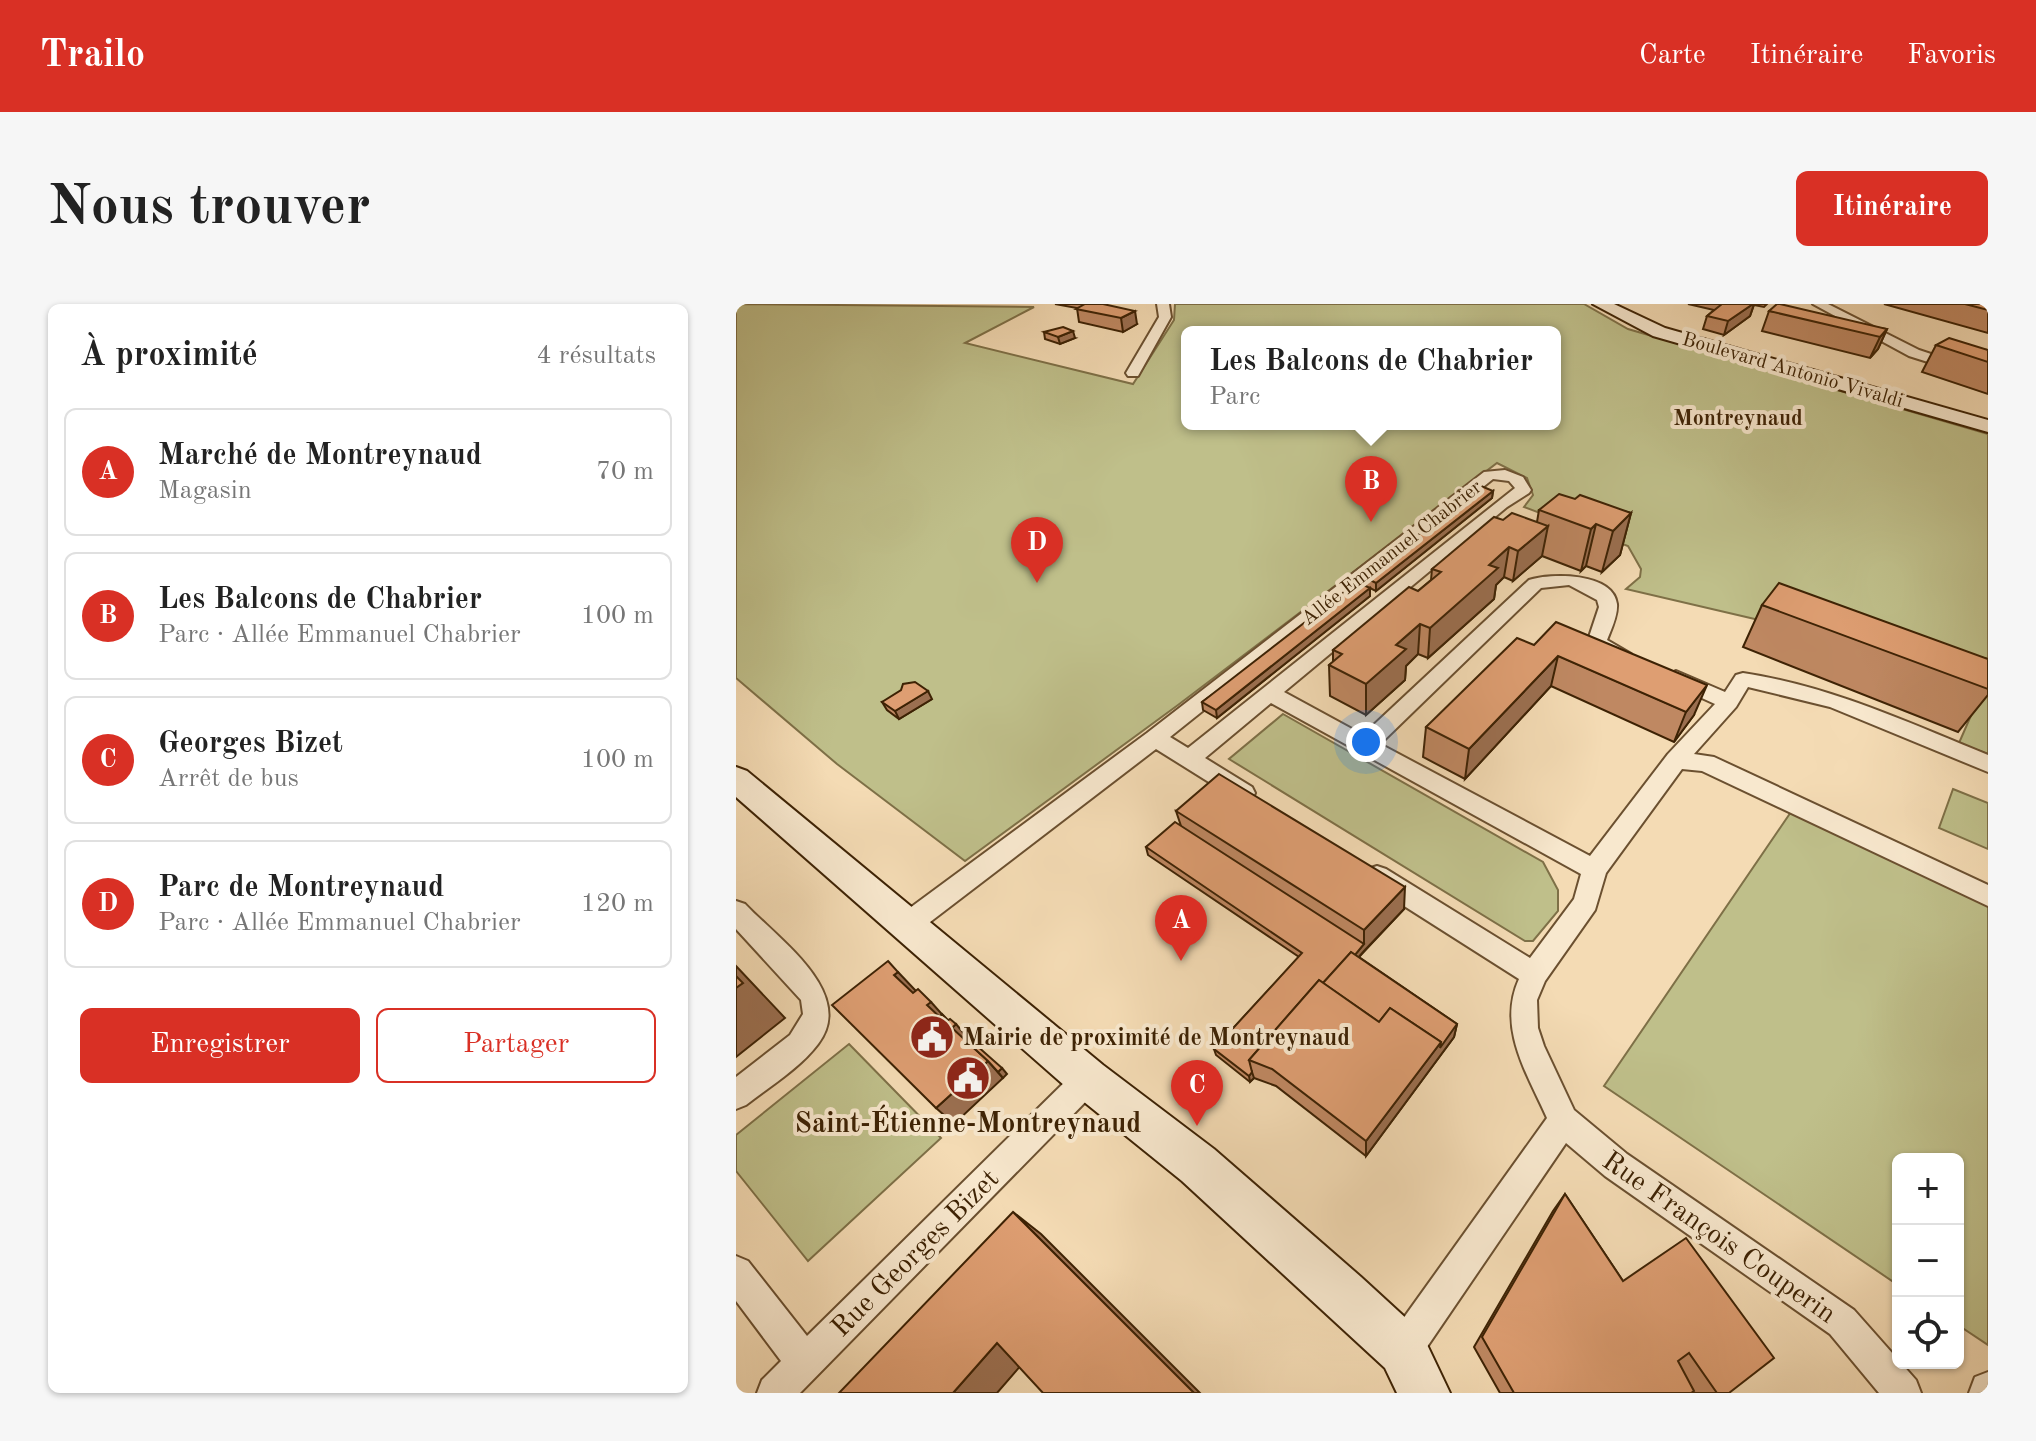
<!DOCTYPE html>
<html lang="fr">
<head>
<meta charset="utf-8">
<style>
	body { margin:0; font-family:"Old Standard TT",serif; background:#f6f6f6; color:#222 }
	.controls { position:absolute; right:24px; bottom:24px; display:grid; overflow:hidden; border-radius:12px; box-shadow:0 2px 6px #0004 }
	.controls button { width:72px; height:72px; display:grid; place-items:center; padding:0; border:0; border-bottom:2px solid #e0e0e0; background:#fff; color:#222; font:40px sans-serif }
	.you { position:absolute; left:630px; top:438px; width:28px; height:28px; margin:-20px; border:6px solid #fff; border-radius:50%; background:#1a73e8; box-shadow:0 0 0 12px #1a73e833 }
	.badge { display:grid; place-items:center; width:52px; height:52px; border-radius:50%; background:#d93025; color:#fff; font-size:26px; font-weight:700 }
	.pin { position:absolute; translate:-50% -66px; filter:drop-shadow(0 2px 4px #0008) }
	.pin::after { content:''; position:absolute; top:42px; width:28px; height:24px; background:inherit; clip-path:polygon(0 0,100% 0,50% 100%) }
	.popup { position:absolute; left:445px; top:22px; width:380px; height:104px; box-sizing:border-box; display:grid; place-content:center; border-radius:12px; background:#fff; filter:drop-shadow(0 2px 6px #0005); font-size:26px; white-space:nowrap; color:#767676 }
	.popup b { font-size:30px; color:#222 }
	.popup::after { content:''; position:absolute; left:50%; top:100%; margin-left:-16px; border:16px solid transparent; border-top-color:#fff }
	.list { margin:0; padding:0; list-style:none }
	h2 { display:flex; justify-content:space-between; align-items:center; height:104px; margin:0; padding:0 32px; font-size:34px }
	h2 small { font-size:26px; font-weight:400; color:#767676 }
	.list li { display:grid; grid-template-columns:52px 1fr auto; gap:24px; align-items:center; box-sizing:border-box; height:128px; margin:0 16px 16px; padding:0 16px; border:2px solid #e0e0e0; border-radius:12px }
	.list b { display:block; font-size:30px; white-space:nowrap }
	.list p { margin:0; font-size:26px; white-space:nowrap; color:#767676 }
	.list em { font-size:26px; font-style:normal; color:#767676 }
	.actions { display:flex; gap:16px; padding:24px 32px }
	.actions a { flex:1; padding:18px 0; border:2px solid #d93025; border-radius:12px; text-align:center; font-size:28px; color:#d93025 }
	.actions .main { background:#d93025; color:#fff }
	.icon { flex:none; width:44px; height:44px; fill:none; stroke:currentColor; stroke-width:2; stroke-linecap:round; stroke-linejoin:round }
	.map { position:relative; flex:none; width:1252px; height:1089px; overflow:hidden; border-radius:12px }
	header { display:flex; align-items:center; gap:48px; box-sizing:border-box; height:112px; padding:0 40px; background:#d93025; color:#fff }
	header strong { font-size:38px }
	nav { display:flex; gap:44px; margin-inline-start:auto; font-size:28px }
	.intro { display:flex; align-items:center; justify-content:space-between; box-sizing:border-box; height:192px; padding:0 48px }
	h1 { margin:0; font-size:56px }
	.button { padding:20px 36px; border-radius:12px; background:#d93025; color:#fff; font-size:28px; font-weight:700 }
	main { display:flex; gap:48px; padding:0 48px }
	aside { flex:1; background:#fff; border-radius:12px; box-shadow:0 2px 6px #0004 }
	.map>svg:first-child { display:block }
	.green { fill:#bfbf8a; stroke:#7e7047; stroke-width:2; fill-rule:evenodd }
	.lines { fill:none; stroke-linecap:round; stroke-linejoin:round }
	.street-casing { stroke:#6b5030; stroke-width:4 }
	.secondary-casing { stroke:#3d2204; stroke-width:4 }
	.street { fill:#f8e8ce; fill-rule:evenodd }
	.secondary { fill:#f8e8ce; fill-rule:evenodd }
	.wall { fill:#bf8862; stroke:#3d2204; stroke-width:2 }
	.shaded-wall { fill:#9b6f50; stroke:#3d2204; stroke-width:2 }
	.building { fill:#de9e72; stroke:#3d2204; stroke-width:2 }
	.labels { text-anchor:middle; stroke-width:8; stroke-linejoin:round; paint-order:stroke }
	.far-street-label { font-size:20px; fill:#3d2204; stroke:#f8e8ce }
	.far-neighbourhood-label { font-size:22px; font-weight:bold; fill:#3d2204; stroke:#f8e8ce }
	.poi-label { font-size:24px; font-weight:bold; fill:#3d2204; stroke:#f8e8ce; text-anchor:start }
	.near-poi-label { font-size:28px; font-weight:bold; fill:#3d2204; stroke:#f8e8ce }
	.near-street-label { font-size:28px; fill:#3d2204; stroke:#f8e8ce }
</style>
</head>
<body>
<header>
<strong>Trailo</strong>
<nav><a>Carte</a><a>Itinéraire</a><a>Favoris</a></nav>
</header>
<div class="intro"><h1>Nous trouver</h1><a class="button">Itinéraire</a></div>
<main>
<aside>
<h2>À proximité<small>4 résultats</small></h2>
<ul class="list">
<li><span class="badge">A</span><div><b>Marché de Montreynaud</b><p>Magasin</p></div><em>70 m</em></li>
<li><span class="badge">B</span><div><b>Les Balcons de Chabrier</b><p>Parc · Allée Emmanuel Chabrier</p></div><em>100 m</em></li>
<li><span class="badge">C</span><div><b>Georges Bizet</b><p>Arrêt de bus</p></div><em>100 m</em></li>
<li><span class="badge">D</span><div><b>Parc de Montreynaud</b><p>Parc · Allée Emmanuel Chabrier</p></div><em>120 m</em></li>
</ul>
<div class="actions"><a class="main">Enregistrer</a><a>Partager</a></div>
</aside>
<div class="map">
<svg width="1252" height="1089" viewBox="0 0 1252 1089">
	<rect width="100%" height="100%" fill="#f4dbb4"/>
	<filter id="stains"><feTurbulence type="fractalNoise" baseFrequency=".0025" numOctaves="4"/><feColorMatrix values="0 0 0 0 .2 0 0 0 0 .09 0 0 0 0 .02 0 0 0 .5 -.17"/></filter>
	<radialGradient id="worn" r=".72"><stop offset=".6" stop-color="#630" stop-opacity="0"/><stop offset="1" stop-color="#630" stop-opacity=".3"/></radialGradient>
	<g class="green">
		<path d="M0,0L298,3L229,39L397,80L438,16L439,0H848L892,25L1252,130V450L1223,439L1240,400L1023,316L890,285L904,273L905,265L892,242L788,203L797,191L791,174L761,159L442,401L229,557L101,460L0,374ZM451,28H819V120H451Z"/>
		<path d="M547,410L807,558L822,586V607L797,637H789L493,455Z"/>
		<path d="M1217,485L1252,499V545L1203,524Z"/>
		<path d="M1057,505L1252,598V1041L1222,1021V855H1162V981L868,782Z"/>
		<path d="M113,740L205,834L72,957L0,867V831Z"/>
	</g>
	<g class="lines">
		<g class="street-casing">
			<g id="street">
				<path d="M421,0H433L435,13L402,72H392L390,69L423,13Z"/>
				<path d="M1077,0H1092L1183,46L1252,69V77L1173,52Z"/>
				<path d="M769,166L787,173L795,186L793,189L771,203L548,388L627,431L793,276C814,269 877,268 881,300C882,311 875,326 871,336L895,350L892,354H878L851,339L863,303L861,296L833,281L805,284L644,440L854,552L932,450L979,400L933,379L930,374L940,367L989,388L1000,371L1007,369C1094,382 1171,418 1252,451V468L1094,403L1012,383L1000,403L958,450L978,453L1252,581V602L966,467L946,465L870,569L859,606L809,677L801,696L802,724L808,742L838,806L891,850L1118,1006L1180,1076L1185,1089H1143L1094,1030L869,872L830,839L680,1059L667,1064L654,1059L649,1046L654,1033L811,814C791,769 761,724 783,675L632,579L629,572L632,565L641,562L650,565L794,654L838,595L845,570L535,399L469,454L516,483L519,489L516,495H500L420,445L181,628L172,631L163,628L159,620L163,612L411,429L748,168ZM757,175L773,177L779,184L452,444L434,433Z"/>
				<path d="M0,597L9,600C42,635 121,689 82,740C63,765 34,782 10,801L0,805V773L54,731L67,710L65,696L0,625Z"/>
				<path d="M352,761L362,765L367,775L362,785L64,1089H21L26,1076L45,1057L0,997V952L12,957L71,1032L342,765Z"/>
				<path d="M1252,1068V1089H1233L1239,1073Z"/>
			</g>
		</g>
		<g class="secondary-casing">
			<g id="secondary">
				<path d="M857,0H878L929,24L1252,116V128L917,32Z"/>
				<path d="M0,463L11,467L367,761L478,845L625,973L685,1028L714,1089H661L649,1064L446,877L337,789L0,493Z"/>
			</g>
		</g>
		<use href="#street" class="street"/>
		<use href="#secondary" class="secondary"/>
	</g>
	<g class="wall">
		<path d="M319,0H367L401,20L387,28L343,18L341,4Z"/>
		<path d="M952,0H1031L1028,3L1018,1L1014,12L988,31L967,25L971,12L978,6Z"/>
		<path d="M1148,0H1252V29Z"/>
		<path d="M1033,7L1151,25L1142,45L1134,54L1026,27Z"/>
		<path d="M308,28L339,34L324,40L309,35Z"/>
		<path d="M1200,41L1252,46V90L1186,68Z"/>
		<path d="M757,187L756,194L640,287L634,284V292L481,414L467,406L466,398L628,281V273Z"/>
		<path d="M839,195L895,209L884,251L866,268L850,262L845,267L806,252L777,277L768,273L760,281L758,295L692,354L682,350L670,362L669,376L630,411L594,392L593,361L597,358V346L682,287L695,276L696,265L767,216L801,218L803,206Z"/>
		<path d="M1026,301L1252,355V391L1222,428L1007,343Z"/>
		<path d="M798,341L958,411L938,438L815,382L729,475L687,453L690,423Z"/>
		<path d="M196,395L163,415L151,406L146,398Z"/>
		<path d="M440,507L668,605L623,653L721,720L718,733L630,852L540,782L518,774L514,778L480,751L478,745L563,653L412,551L410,543L445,522Z"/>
		<path d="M829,890L887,977L993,1089H764L738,1043L817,907Z"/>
	</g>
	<g class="shaded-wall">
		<path d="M1017,0H1018L1014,12L988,31L992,17Z"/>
		<path d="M399,7L401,20L387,28L385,14Z"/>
		<path d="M1151,25L1142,45L1134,54L1144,33Z"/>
		<path d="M337,27L339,34L324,40L322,33Z"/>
		<path d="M757,187L756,194L640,287V279Z"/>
		<path d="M895,209L884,251L866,268L877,227Z"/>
		<path d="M860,220L850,262L845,267L855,225Z"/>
		<path d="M812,222L806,252L777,277L782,247Z"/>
		<path d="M773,243L768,273L760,281L758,295L692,354L694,324L753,261Z"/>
		<path d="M634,284V292L481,414L480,406Z"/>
		<path d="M684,320L682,350L670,362L669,376L630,411V380L660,341Z"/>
		<path d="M822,352L815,382L729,475L733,445Z"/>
		<path d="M971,381L958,411L938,438L950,408Z"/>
		<path d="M192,387L196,395L163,415L159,407Z"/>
		<path d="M669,583L668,605L628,647L592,688L588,686L628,640V626Z"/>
		<path d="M0,662L49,714L0,753Z"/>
		<path d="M162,668L180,687L176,691L158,671Z"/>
		<path d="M195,698L212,717L210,718L189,702Z"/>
		<path d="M220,720L236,739L233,742L216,724Z"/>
		<path d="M721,720L718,733L630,852V837L705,738Z"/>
		<path d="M252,757L267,774L218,820L200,804Z"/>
		<path d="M266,764L271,770L267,774L262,768Z"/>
		<path d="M516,768L518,774L514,778L513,772Z"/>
		<path d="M277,908L305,930L464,1089H458Z"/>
		<path d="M261,1039L293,1052L261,1089H217Z"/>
	</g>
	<g class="building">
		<path d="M349,0H367L399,7L385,14L340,5Z"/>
		<path d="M986,0H1017L992,17L971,12Z"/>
		<path d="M1041,0H1044L1151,25L1144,33L1033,7Z"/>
		<path d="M1229,0H1252V6Z"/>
		<path d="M327,23L337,27L322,33L308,28Z"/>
		<path d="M1213,34L1252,46V58L1200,41Z"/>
		<path d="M745,182L757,187L640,279L628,273Z"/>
		<path d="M823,190L839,195L844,191L895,209L877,227L860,220L855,225L803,206Z"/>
		<path d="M776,209L812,222L782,247L773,243L753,261L762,264L694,324L684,320L660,341L670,345L630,380L593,361L606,350L597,346L673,283L682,287L705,268L696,265L758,213L767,216Z"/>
		<path d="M621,278L634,284L480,406L466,398Z"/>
		<path d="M1043,279L1252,355V385L1026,301Z"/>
		<path d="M820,318L971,381L950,408L822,352L733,445L690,423L781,334L798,341Z"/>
		<path d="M179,378L192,387L159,407L146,398L165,386L167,380Z"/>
		<path d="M483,470L669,583L628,626L440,507Z"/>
		<path d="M439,518L628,640L619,651L615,648L587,679L583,676L513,756L516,768L513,772L478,745L566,649L410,543Z"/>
		<path d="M615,648L721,720L704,744L705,738L654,704L643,718L587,679Z"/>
		<path d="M152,657L162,668L158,671L177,689L182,685L195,698L191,701L209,718L214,715L220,720L216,724L252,757L200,804L96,701Z"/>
		<path d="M0,672L7,679L0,684Z"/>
		<path d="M583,676L643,718L654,704L705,738L630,837L536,765L513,756Z"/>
		<path d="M206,710L212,716L209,718L203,713Z"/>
		<path d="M231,733L266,764L262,768L252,757L228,735Z"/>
		<path d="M829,890L887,977L950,934L1038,1054L993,1089H981L953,1049L942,1057L958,1087L955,1089H778L746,1033Z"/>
		<path d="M277,908L458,1089H307L261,1039L217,1089H103Z"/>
	</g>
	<defs>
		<g id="civic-disc" transform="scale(2.3)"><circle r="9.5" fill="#8f2418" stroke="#f8e8ce"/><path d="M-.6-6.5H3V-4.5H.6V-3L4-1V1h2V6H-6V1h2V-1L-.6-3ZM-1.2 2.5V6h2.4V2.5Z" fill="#fff"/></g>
	</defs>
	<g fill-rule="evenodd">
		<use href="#civic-disc" x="196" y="733"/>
		<use href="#civic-disc" x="232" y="774"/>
	</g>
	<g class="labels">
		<g class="far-street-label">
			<text transform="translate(1057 65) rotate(16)" y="7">Boulevard Antonio Vivaldi</text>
			<text transform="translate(655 248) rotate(-38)" y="7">Allée Emmanuel Chabrier</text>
		</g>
		<g class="far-neighbourhood-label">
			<text x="1002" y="121">Montreynaud</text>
		</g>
		<g class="poi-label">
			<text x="227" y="741">Mairie de proximité de Montreynaud</text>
		</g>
		<g class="near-poi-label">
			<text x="232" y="828">Saint-Étienne-Montreynaud</text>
		</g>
		<g class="near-street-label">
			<text transform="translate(984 932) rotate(35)" y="10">Rue François Couperin</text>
			<text transform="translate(178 948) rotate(-45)" y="10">Rue Georges Bizet</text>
		</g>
	</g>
	<rect width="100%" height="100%" filter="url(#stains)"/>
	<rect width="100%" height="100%" fill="url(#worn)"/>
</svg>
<div class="controls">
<button>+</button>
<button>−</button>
<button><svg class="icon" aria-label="locate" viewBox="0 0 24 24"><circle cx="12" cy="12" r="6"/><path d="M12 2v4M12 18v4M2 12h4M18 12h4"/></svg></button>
</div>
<div class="you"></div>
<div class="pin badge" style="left:445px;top:657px">A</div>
<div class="pin badge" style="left:635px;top:218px">B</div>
<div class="popup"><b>Les Balcons de Chabrier</b>Parc</div>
<div class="pin badge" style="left:461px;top:822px">C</div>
<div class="pin badge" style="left:301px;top:279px">D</div>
</div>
</main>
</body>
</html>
